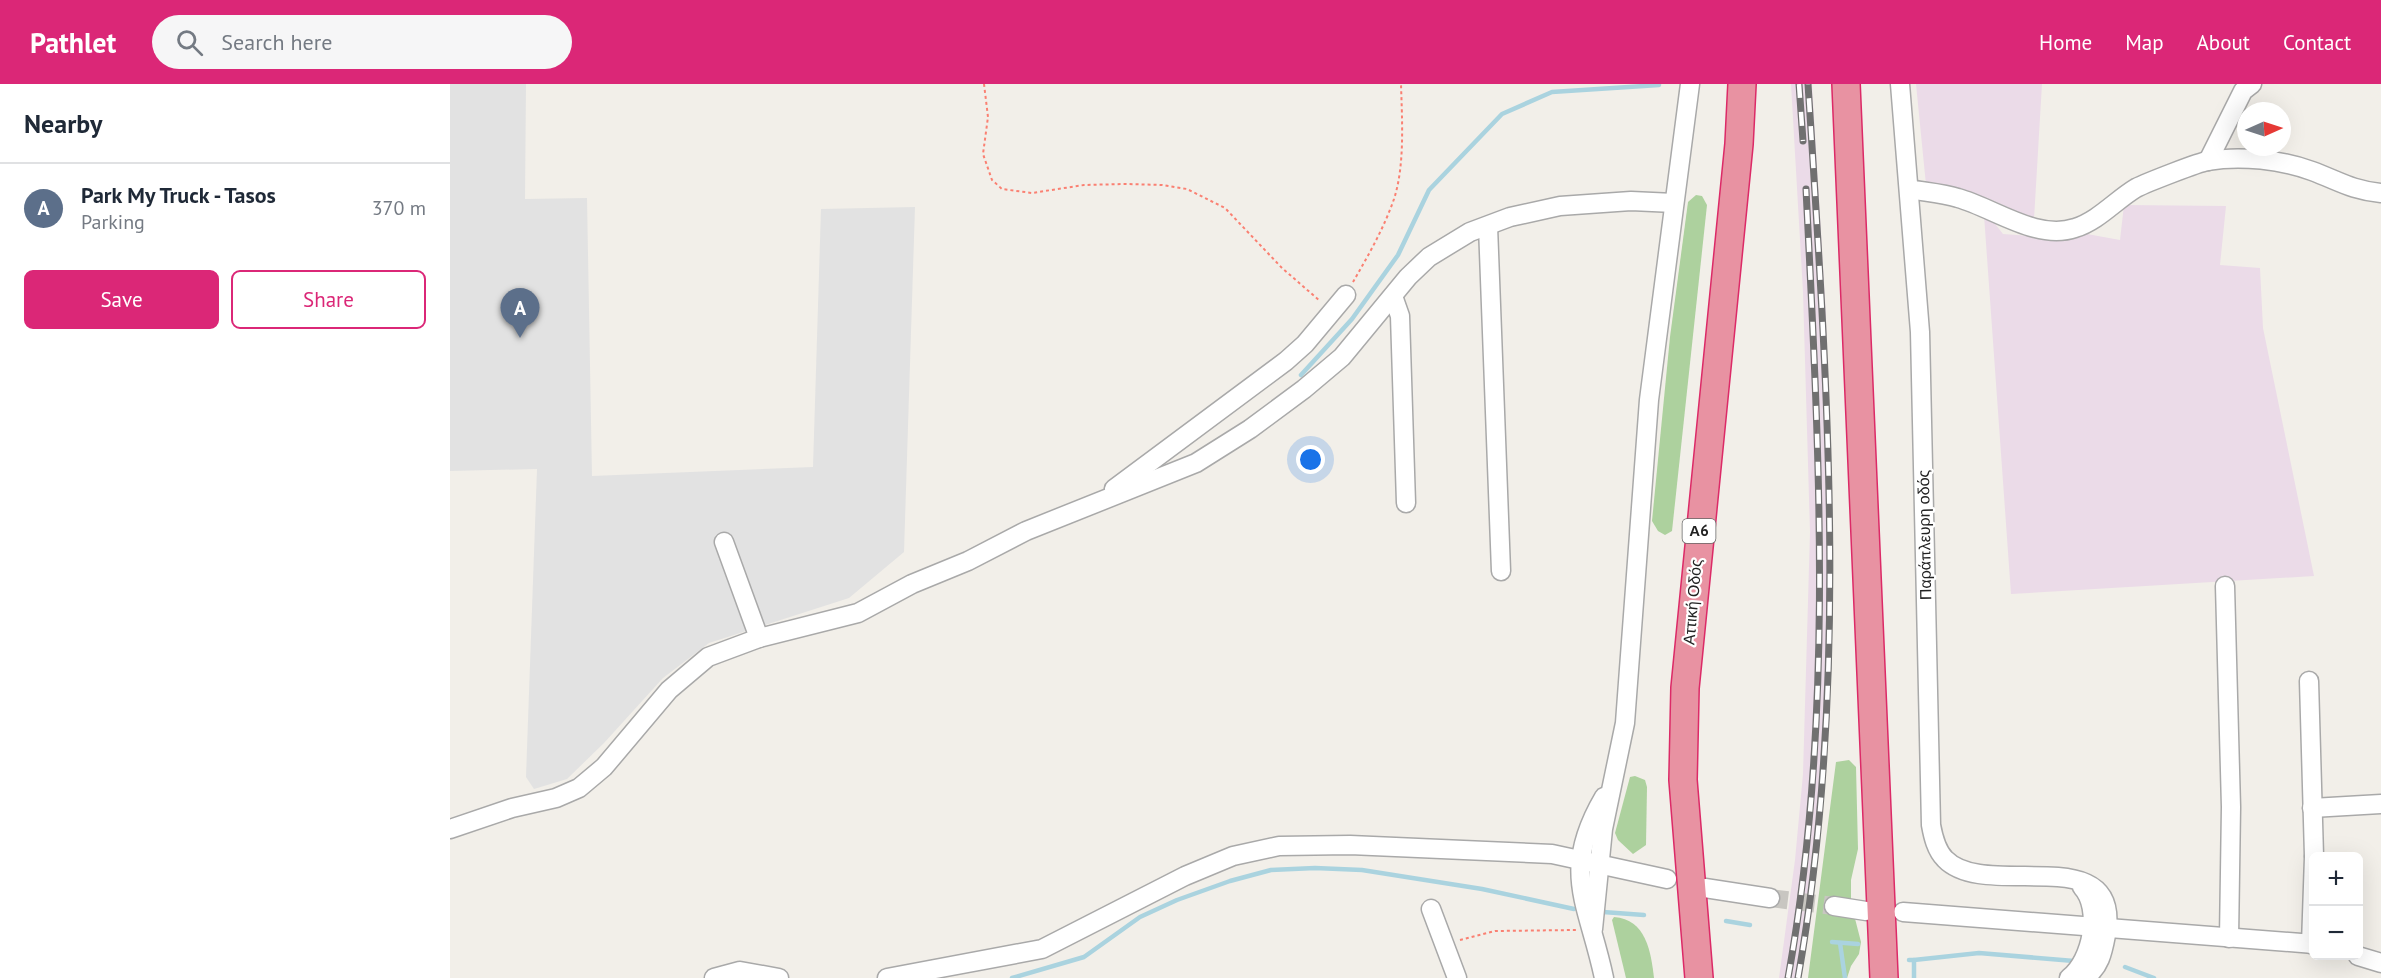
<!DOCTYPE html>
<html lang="en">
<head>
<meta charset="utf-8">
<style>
	body { margin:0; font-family:"PT Sans",sans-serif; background:#f6f6f7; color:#1f2937 }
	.controls { position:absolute; right:18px; bottom:18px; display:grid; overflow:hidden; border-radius:9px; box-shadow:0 6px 24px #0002 }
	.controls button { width:54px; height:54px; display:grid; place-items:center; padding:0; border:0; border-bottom:2px solid #e0e1e3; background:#fff; color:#1f2937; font:30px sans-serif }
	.compass { position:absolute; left:1787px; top:18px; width:54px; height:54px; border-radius:50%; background:#fff; box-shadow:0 6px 24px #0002; rotate:87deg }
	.you { position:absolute; left:861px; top:376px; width:21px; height:21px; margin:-15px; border:4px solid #fff; border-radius:50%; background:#1a73e8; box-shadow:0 0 0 9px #1a73e833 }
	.badge { display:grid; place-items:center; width:39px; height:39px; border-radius:50%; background:#db2777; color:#fff; font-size:20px; font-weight:700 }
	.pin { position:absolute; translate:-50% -50px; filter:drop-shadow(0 2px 3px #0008) }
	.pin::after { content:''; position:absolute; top:32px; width:21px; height:18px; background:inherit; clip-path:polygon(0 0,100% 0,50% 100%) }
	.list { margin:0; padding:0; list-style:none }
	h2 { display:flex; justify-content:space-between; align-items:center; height:78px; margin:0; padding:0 24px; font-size:26px }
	h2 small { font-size:20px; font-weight:400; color:#747a83 }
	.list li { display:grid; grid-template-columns:39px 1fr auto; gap:18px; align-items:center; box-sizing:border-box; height:90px; padding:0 24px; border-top:2px solid #e0e1e3 }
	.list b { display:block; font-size:22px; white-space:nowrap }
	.list p { margin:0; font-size:20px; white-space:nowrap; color:#747a83 }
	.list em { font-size:20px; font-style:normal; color:#747a83 }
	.actions { display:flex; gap:12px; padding:18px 24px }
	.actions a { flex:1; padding:14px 0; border:2px solid #db2777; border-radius:9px; text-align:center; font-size:21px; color:#db2777 }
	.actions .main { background:#db2777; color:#fff }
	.icon { flex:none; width:33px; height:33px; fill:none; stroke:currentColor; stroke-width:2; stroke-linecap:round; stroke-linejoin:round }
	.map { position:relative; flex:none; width:1931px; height:894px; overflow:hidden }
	header { display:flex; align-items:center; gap:36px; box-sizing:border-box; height:84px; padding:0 30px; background:#db2777; color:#fff }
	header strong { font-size:28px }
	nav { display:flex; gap:33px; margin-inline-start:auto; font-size:21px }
	.search { width:420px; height:54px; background:#f6f6f7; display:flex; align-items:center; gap:15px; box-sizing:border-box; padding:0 21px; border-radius:33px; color:#747a83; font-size:22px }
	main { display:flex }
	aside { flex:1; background:#fff }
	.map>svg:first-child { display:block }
	.industrial { fill:#ebdbe8 }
	.forest { fill:#add19e }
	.parking { fill:#e2e2e2 }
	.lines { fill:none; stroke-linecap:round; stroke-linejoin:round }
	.stream { stroke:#aad3df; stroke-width:4.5 }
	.minor-tunnel { stroke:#c8c6c1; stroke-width:18; stroke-dasharray:18 9; stroke-linecap:butt }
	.minor-casing { stroke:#a9a9a9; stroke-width:21 }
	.highway-casing { stroke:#dc2a67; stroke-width:30 }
	.path { stroke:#fa8072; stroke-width:2; stroke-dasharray:3 3; stroke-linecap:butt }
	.minor { stroke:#fff; stroke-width:18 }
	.highway { stroke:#e892a2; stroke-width:27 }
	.rail-casing { stroke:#707070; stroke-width:7 }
	.rail { stroke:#fff; stroke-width:4.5; stroke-dasharray:14; stroke-linecap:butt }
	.labels { text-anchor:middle; stroke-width:4.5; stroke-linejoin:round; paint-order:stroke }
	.shield { fill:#fff; stroke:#646464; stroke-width:1.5 }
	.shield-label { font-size:15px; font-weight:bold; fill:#222 }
	.street-label { font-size:16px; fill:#222; stroke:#fff }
</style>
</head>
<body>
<header>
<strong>Pathlet</strong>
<div class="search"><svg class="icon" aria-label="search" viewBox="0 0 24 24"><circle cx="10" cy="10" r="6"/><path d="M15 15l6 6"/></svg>Search here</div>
<nav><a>Home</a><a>Map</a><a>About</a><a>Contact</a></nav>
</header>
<main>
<aside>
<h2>Nearby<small></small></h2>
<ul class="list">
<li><span class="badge" style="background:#5c6f8a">A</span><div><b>Park My Truck - Tasos</b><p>Parking</p></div><em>370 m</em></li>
</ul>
<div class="actions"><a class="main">Save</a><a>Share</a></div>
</aside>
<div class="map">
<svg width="1931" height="894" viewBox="0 0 1931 894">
	<rect width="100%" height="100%" fill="#f2efe9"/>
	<g class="industrial">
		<path d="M1341,0H1362L1376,231L1381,556L1372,727L1352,886L1351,894H1329L1345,776L1353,690L1360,448L1353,208Z"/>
		<path d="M1466,0H1592L1584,135L1539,115L1476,101Z"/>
		<path d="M1674,121L1776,122L1770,181L1810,184L1813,244L1864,492L1561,510L1534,131L1539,132L1553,150L1607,154L1637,150L1670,156Z"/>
	</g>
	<g class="forest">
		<path d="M1246,111L1252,112L1257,121L1222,447L1215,451L1208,447L1202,437L1220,253L1238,118Z"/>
		<path d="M1399,676L1406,683L1408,765L1401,796V819L1411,858L1409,870L1401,882L1397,894H1358L1386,678Z"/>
		<path d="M1185,692L1195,696L1197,703L1196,761L1183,770L1168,756L1165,749L1180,693Z"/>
		<path d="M1164,833C1196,835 1201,868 1204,894H1176L1162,836Z"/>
	</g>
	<path class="parking" d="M0,0H76L75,115L137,114L142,392L363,383L371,125L465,123L454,468L399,514L259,559L213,594L154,659L117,695L84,705L76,693L87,385L0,387Z"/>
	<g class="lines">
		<g class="stream">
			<path d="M851,291L902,235L948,171L979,106L1052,30L1102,8L1209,1"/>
			<path d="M1153,828L1194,831"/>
			<path d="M1276,837L1300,841"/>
			<path d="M1382,858L1408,860"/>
			<path d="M1390,859L1395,894"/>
			<path d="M1459,876H1464V894"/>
			<path d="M1464,876L1529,869L1624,877"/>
			<path d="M1675,883L1704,894"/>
			<path d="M562,894L634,873L690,833L727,816L780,797L821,786L865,784L912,786L1032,805L1124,825"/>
		</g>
		<path class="minor-tunnel" d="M1320,814L1384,822"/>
		<g class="minor-casing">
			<g id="minor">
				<path d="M1450,0L1470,248L1481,741C1483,752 1486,766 1495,775C1536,818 1673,753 1656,851C1653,867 1650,884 1634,894"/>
				<path d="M1758,77L1793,7L1802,0"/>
				<path d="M1459,105C1475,108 1492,109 1508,114C1544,124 1587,157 1625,144C1648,137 1666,116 1686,104C1696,99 1749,78 1758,77C1790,71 1833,76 1862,87C1889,97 1901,106 1931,109"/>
				<path d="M1038,142L1051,487"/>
				<path d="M943,212L950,232L956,419"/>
				<path d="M664,405L836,277L855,260L896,211"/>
				<path d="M274,458L309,554"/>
				<path d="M1775,502L1781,723L1779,854"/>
				<path d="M1859,597L1864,772"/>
				<path d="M1862,724L1931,720"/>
				<path d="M0,745L62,724L106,714L129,704L154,683L219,606L258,573L309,554L408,529L462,500L518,477L576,447L746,379L800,345L854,305L892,273L958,193L979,173L1020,148L1060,133L1110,122L1181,117L1224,119"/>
				<path d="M1255,804L1320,814"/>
				<path d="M1384,822L1416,827"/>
				<path d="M981,825L1007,894"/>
				<path d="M1453,828L1864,860"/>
				<path d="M1143,845L1153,745L1175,639L1199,316L1240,0"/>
				<path d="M1861,860L1864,773"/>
				<path d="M1908,872L1931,879"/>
				<path d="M264,894L290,887L329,894"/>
				<path d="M437,894L592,865L735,792L783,772L829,762L900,761L1102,770L1217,795"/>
				<path d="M1154,894C1138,818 1110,788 1154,713"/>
				<path d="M1619,894C1642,877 1652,824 1632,803"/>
			</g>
		</g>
		<g class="highway-casing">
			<g id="highway">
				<path d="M1396,0L1434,894"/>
				<path d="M1249,894L1233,696L1235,604L1289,60L1292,0"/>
			</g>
		</g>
		<g class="path">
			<path d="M534,0L538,33L533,70L542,96L552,105L582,109L634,101L675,100L712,101L737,105L775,124L832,184L870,217"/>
			<path d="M903,198C918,172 934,144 944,115C955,81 952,36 951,0"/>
			<path d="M1010,856L1045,847L1126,846"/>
		</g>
		<use href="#minor" class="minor"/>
		<use href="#highway" class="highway"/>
		<g class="rail-casing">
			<g id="rail">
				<path d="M1349,0L1353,57"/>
				<path d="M1338,894C1385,634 1369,367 1356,105"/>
				<path d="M1348,894C1400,600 1377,296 1358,0"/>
			</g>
		</g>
		<use href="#rail" class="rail"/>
	</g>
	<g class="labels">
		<rect class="shield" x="1232.5" y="435" width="33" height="24" rx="4.5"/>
		<g class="shield-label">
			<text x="1249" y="452">Α6</text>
		</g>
		<g class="street-label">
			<text transform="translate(1474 451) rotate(-91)" y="6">Παράπλευρη οδός</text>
			<text transform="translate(1242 518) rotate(-85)" y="6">Αττική Οδός</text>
		</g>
	</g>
</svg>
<div class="controls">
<button>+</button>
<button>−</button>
</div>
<svg class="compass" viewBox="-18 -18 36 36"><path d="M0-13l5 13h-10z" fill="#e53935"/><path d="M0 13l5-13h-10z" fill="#747a83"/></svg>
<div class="you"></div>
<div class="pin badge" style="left:70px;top:254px;background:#5c6f8a">A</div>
</div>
</main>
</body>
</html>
